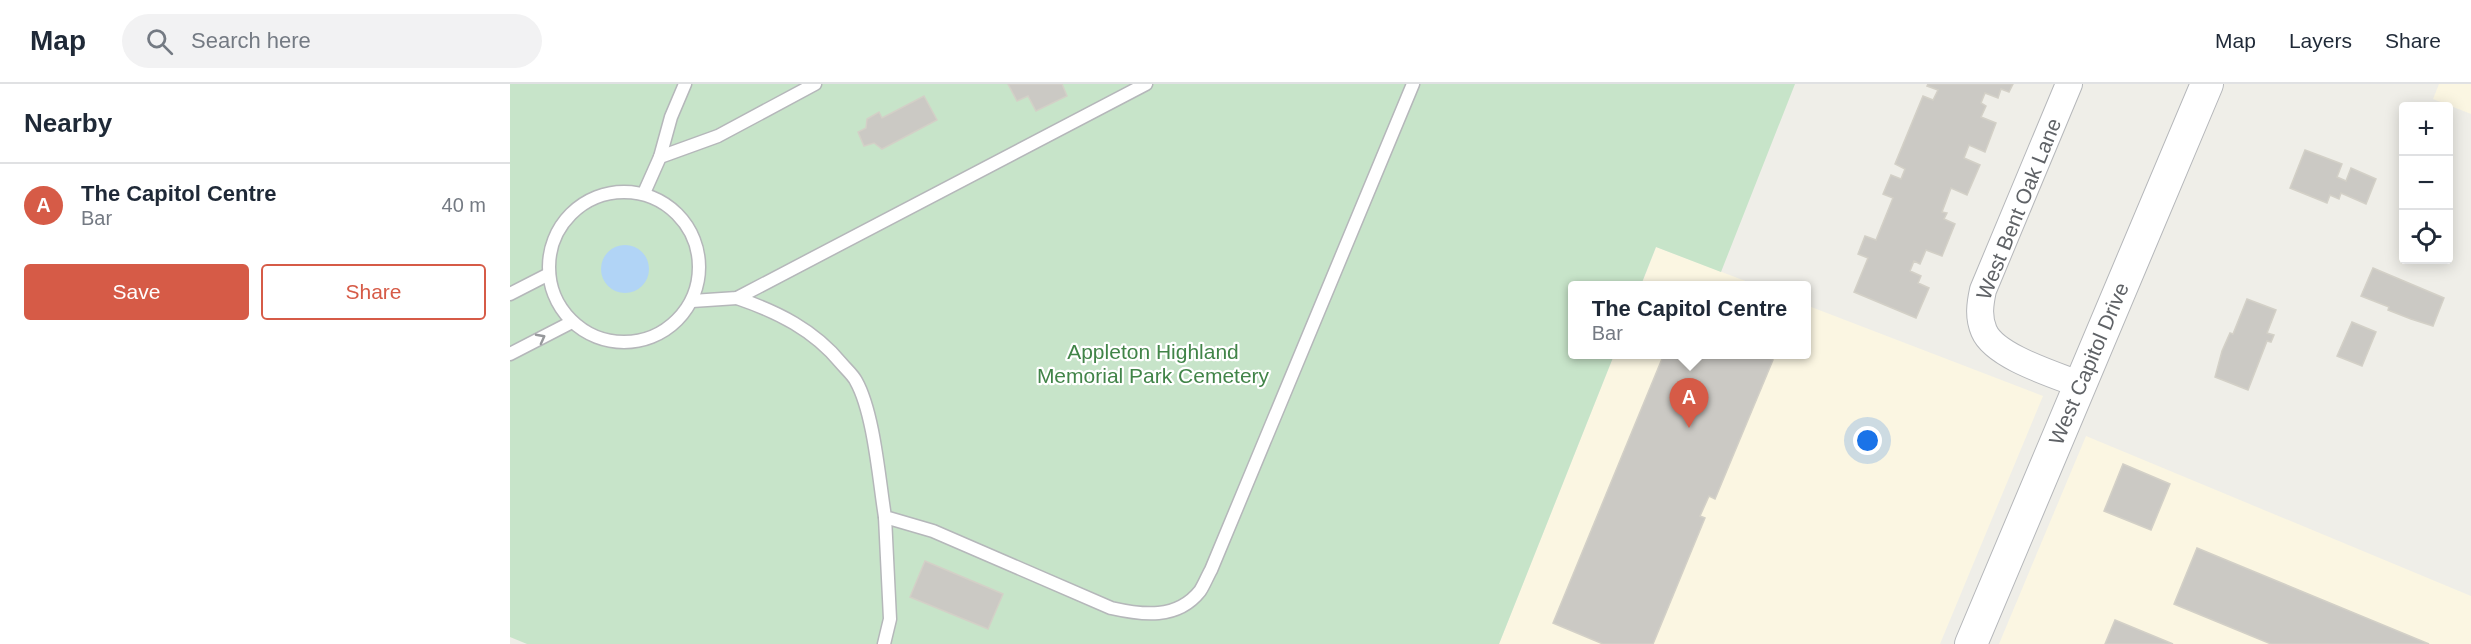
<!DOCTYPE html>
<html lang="en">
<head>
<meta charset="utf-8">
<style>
	body { margin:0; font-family:Helvetica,sans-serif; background:#f2f2f3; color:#1f2937 }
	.controls { position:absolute; right:18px; top:18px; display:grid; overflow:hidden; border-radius:6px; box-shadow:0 3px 15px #0003 }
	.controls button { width:54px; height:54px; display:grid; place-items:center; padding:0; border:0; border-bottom:2px solid #e0e1e3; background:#fff; color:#1f2937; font:30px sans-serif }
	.you { position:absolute; left:1358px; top:357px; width:21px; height:21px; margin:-15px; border:4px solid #fff; border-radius:50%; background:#1a73e8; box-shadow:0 0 0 9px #1a73e833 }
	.badge { display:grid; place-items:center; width:39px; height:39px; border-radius:50%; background:#d65b47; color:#fff; font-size:20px; font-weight:700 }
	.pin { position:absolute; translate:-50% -50px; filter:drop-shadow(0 2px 3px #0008) }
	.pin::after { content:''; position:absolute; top:32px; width:21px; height:18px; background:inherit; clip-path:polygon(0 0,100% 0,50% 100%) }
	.popup { position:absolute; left:1058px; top:197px; width:243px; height:78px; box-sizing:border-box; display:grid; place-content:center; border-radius:6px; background:#fff; filter:drop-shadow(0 2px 4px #0005); font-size:20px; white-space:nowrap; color:#747a83 }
	.popup b { font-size:22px; color:#1f2937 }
	.popup::after { content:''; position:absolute; left:50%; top:100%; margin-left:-12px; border:12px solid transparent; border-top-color:#fff }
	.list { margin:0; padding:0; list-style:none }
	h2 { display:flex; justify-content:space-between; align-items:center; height:78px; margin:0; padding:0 24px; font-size:26px }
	h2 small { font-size:20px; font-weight:400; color:#747a83 }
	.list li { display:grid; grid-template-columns:39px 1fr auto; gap:18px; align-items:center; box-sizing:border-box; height:84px; padding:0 24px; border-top:2px solid #e0e1e3 }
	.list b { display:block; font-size:22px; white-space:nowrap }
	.list p { margin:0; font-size:20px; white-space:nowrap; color:#747a83 }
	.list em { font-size:20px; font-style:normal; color:#747a83 }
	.actions { display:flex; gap:12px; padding:18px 24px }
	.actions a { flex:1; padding:14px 0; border:2px solid #d65b47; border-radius:6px; text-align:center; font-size:21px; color:#d65b47 }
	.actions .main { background:#d65b47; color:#fff }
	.icon { flex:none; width:33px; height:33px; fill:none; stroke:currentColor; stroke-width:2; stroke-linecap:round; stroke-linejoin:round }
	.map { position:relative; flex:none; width:1961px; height:560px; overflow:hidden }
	header { display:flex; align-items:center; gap:36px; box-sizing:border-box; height:84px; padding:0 30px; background:#fff; border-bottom:2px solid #e0e1e3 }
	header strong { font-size:28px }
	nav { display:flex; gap:33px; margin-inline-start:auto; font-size:21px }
	.search { width:420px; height:54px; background:#f2f2f3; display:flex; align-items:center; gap:15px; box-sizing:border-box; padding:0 21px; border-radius:33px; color:#747a83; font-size:22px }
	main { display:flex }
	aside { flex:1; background:#fff }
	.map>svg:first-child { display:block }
	.commercial { fill:#fbf6e2 }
	.green { fill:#c7e4c9 }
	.water { fill:#b1d4f6 }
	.building { fill:#cbc9c4; stroke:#d3d0c7; stroke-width:1.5 }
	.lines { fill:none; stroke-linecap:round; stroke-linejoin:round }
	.service-casing { stroke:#b5b7ba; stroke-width:15 }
	.minor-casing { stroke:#b5b7ba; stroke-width:28 }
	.tertiary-casing { stroke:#b5b7ba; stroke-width:34 }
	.service { stroke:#fff; stroke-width:12 }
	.minor { stroke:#fff; stroke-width:26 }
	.tertiary { stroke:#fff; stroke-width:32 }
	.oneway { stroke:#97999c }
	.labels { text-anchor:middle; stroke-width:4.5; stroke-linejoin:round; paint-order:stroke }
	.street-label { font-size:21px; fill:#5f6266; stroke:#fff }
	.park-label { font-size:21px; fill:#418448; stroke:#fff }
</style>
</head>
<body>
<header>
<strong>Map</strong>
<div class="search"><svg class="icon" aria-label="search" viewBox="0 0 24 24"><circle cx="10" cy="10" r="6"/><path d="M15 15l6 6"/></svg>Search here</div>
<nav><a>Map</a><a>Layers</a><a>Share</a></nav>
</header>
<main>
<aside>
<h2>Nearby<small></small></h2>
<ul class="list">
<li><span class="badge">A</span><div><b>The Capitol Centre</b><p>Bar</p></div><em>40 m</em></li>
</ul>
<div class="actions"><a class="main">Save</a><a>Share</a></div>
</aside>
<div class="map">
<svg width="1961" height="560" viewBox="0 0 1961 560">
	<rect width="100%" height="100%" fill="#efeee8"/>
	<g class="commercial">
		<path d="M1929,0H1961V30L1923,15Z"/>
		<path d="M1146,163L1246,201L1131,202Z"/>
		<path d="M1296,221L1533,312L1430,560H989L1104,271L1296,270Z"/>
		<path d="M1576,352L1961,512V560H1489Z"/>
	</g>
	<path class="green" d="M0,0H1285L1211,188L1146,163L1131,201L1062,202V270L1104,271L989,560H17L0,553Z"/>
	<circle class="water" cx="115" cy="185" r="24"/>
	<g class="building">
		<path d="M498,0H552L557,12L526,27L518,12L507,17Z"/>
		<path d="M1418,0H1503L1499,8L1491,5L1488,14L1475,9L1471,19L1476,22L1471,33L1486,39L1475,68L1459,61L1454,74L1470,81L1457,111L1441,104L1432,128L1437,129L1434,135L1445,140L1432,172L1416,166L1410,180L1404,177L1400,187L1411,192L1408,199L1419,204L1406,234L1344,208L1358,174L1348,170L1355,152L1366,156L1383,114L1373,110L1381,91L1391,95L1395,85L1385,80L1413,12L1423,16L1428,6L1417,2Z"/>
		<path d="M414,12L427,36L372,65L364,59L354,62L348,48L356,44L357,35L369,28L372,34Z"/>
		<path d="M1795,66L1832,80L1827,93L1836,97L1841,84L1866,95L1856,120L1831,109L1829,115L1820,111L1817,119L1780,104Z"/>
		<path d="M1863,184L1934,214L1923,242L1901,235L1878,226L1879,223L1851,212Z"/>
		<path d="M1737,215L1766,226L1757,249L1764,251L1761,258L1757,257L1738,306L1705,293L1712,267L1720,249L1723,250Z"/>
		<path d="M1842,238L1866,248L1852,282L1827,272Z"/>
		<path d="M1154,270H1250L1263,276L1205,415L1199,412L1190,432L1195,434L1143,560H1093L1043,539Z"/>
		<path d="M1613,380L1660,400L1641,446L1594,427Z"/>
		<path d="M1687,464L1919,560H1761L1664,520Z"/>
		<path d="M415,477L493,510L478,545L400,513Z"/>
		<path d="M1605,536L1663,560H1595Z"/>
	</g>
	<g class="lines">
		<g class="service-casing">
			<g id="service">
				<path d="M150,73L161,33L175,0"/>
				<circle cx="114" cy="183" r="75"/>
				<path d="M134,109L150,73L208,52L305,0"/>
				<path d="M0,210L39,190"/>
				<path d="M227,214C268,228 304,246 331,279C336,285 343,291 346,297C364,329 369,396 375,433L423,447L601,524C632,531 667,536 690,507C694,501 697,493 701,486L903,0"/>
				<path d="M182,217L227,214L636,0"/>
				<path d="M0,270L62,238"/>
				<path d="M374,560L380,535L375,433"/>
			</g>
		</g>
		<g class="minor-casing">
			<path id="minor" d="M1559,0L1473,206C1470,220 1468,233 1474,247C1485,273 1546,291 1571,301"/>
		</g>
		<g class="tertiary-casing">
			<g id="tertiary">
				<path id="s1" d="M1461,560L1697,0"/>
			</g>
		</g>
		<use href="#service" class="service"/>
		<use href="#minor" class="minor"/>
		<use href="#tertiary" class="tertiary"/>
	</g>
	<defs><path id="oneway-chevron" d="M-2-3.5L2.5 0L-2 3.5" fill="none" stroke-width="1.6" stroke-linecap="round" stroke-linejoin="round" transform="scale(1.5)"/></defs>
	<use class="oneway" href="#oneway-chevron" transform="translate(31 254) rotate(-28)"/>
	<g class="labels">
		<g class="street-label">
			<text transform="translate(1509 125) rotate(-68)" y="7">West Bent Oak Lane</text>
			<text dy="7" stroke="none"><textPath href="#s1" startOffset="304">West Capitol Drive</textPath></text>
		</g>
		<g class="park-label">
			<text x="643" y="275">Appleton Highland<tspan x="643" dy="24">Memorial Park Cemetery</tspan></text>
		</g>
	</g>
</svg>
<div class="controls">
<button>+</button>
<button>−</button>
<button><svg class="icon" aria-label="locate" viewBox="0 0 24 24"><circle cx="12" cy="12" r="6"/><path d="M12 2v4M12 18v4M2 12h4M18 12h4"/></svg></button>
</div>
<div class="you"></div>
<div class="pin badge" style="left:1179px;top:344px">A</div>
<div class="popup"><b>The Capitol Centre</b>Bar</div>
</div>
</main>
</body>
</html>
